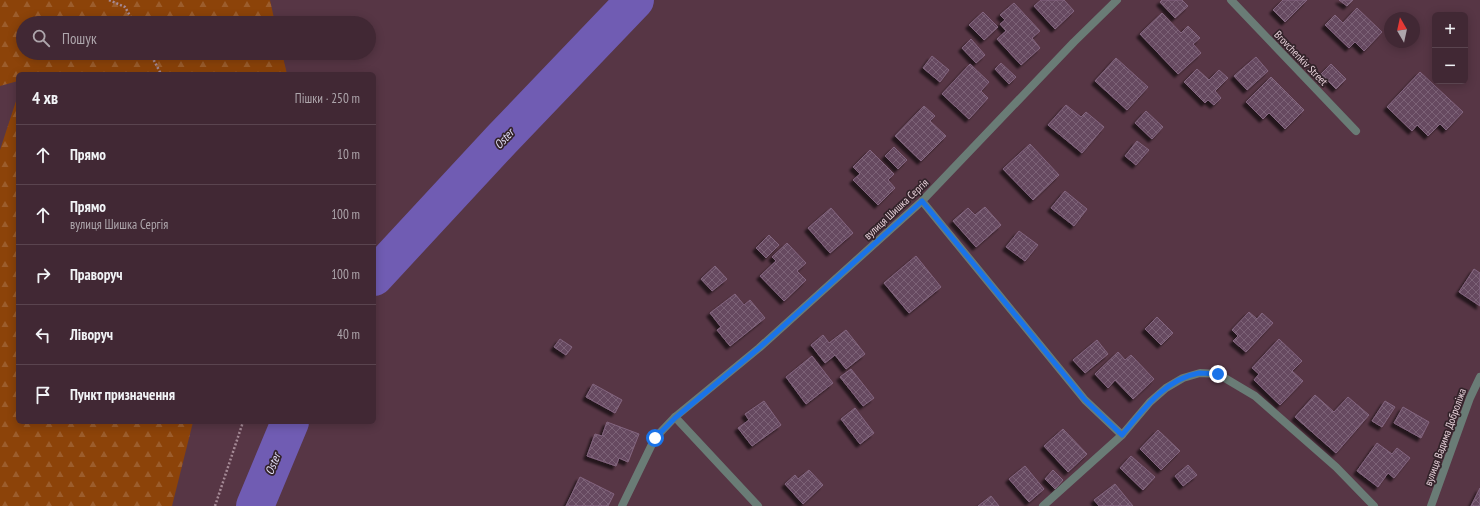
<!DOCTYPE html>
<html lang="uk">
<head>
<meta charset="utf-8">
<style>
	body { margin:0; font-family:"PT Sans Narrow",sans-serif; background:#4c3440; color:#f1f3f6 }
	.controls { position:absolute; right:12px; top:12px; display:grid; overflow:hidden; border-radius:6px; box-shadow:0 2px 10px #0003 }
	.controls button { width:36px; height:36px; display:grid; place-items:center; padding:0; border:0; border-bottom:1px solid #5a444f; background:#412834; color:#f1f3f6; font:20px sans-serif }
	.compass { position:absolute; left:1384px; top:12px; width:36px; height:36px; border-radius:50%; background:#412834; box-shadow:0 2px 10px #0003; rotate:351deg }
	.stop { position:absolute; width:12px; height:12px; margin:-9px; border:3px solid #1a73e8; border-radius:50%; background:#fff }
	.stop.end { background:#1a73e8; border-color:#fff; box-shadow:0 1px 4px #0008 }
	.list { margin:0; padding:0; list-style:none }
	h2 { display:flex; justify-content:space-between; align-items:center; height:52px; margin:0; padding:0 16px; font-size:17px }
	h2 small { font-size:13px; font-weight:400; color:#aea6ac }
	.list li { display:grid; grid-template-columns:26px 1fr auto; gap:12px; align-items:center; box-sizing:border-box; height:60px; padding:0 16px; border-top:1px solid #5a444f }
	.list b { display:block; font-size:15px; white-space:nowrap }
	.list p { margin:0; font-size:13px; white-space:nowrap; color:#aea6ac }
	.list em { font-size:13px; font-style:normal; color:#aea6ac }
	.icon { flex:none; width:22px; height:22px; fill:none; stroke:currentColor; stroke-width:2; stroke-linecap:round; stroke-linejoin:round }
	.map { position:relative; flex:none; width:1480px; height:506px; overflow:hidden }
	.search { position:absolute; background:#412834; box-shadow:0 2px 10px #0003; left:16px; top:16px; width:360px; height:44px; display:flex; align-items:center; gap:10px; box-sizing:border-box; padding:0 14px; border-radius:22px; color:#aea6ac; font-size:15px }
	.panel { position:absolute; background:#412834; box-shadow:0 2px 10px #0003; left:16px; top:72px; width:360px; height:352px; border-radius:6px }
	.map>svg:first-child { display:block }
	.forest { fill:url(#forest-firs) }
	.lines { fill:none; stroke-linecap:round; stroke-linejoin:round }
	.river { stroke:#705cb3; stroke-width:38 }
	.building { fill:url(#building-cross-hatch); stroke:#846680; filter:url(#shadow) }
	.path { stroke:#a58a96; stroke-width:2.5; stroke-dasharray:2 2; stroke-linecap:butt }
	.street { stroke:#6a7c76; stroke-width:8 }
	.route { stroke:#1a73e8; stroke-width:5 }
	.labels { text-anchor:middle; stroke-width:3.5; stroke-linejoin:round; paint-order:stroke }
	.street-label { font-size:11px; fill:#e9d3dc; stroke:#33232a }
	.water-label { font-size:12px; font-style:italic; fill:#e2dff7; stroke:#33232a }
</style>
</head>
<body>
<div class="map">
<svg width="1480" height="506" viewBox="0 0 1480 506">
	<defs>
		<pattern id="forest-firs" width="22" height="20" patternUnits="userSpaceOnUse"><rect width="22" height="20" fill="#8c4309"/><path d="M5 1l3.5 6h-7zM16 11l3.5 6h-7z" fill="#9c5d2c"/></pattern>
		<pattern id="building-cross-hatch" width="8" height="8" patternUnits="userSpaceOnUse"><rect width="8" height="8" fill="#664961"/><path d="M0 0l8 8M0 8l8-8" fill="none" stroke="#7c6277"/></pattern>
		<filter id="shadow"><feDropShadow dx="-3.5" dy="3.5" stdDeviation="1" flood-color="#0009"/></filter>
	</defs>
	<rect width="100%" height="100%" fill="#573645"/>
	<g class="forest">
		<path d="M0,0H270L275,23H23V53H282L287,74H18V81L0,86Z"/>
		<path d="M18,95V422H193L172,506H0V150Z"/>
	</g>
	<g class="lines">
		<g class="river">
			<path d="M374,277L502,139L635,0"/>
			<path d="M255,506L290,422"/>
		</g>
	</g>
	<g class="building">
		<path d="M1041,0H1064L1074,11L1055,29L1034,6Z"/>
		<path d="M1162,0H1182L1188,6L1175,18L1160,2Z"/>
		<path d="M1283,0H1307L1285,22L1273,10Z"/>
		<path d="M1339,0H1353L1347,6Z"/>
		<path d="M1014,3L1040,31L1032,38L1040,48L1021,65L997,39L1006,31L1000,24L1005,20L1000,15Z"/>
		<path d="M1357,8L1382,32L1364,51L1355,42L1349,48L1325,25L1335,15L1343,23Z"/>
		<path d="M983,12L998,27L984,40L969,25Z"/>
		<path d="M1162,13L1181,33L1188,26L1200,38L1193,44L1201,53L1178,74L1140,34Z"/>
		<path d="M971,39L985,55L976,63L962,48Z"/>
		<path d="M932,56L949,70L940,82L923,68Z"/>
		<path d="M1256,57L1268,71L1247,90L1234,76Z"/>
		<path d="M1116,58L1148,87L1127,110L1095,81Z"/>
		<path d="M1001,63L1016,77L1009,84L995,69Z"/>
		<path d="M970,64L989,82L981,91L988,98L969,119L942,94Z"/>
		<path d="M1331,64L1346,79L1336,89L1321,74Z"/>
		<path d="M1197,69L1209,80L1219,70L1228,78L1215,91L1221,98L1214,105L1208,100L1205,103L1184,82Z"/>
		<path d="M1420,72L1463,112L1446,130L1440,124L1428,136L1417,125L1412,131L1387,107Z"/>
		<path d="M1271,77L1304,110L1285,129L1269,113L1263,119L1246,102Z"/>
		<path d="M1066,105L1081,117L1086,112L1104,127L1082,153L1048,125Z"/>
		<path d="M924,106L935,116L930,121L946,136L921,161L895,136Z"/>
		<path d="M1146,111L1163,127L1152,139L1135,123Z"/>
		<path d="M1137,141L1149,150L1136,165L1125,156Z"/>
		<path d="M1030,144L1059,175L1033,200L1003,169Z"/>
		<path d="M894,147L907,160L898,169L885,156Z"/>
		<path d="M870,150L894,174L888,180L895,188L878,205L853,180L860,174L853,167Z"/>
		<path d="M1065,191L1087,209L1074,226L1051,208Z"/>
		<path d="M985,207L1001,225L976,247L953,221L968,208L975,215Z"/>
		<path d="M831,208L853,233L830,253L808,228Z"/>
		<path d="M1019,231L1038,245L1025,261L1006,247Z"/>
		<path d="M769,235L779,245L766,258L756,248Z"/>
		<path d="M787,243L806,263L797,271L806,280L784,301L760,276L776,261L772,257Z"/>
		<path d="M916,256L941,287L909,313L884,283Z"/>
		<path d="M715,266L727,279L712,291L701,279Z"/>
		<path d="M1474,269L1480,273V306L1459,292Z"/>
		<path d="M735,294L744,305L750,300L765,318L730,346L717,330L721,327L710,313Z"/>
		<path d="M1249,312L1257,319L1262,313L1273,323L1246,352L1233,341L1238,336L1232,330Z"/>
		<path d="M1157,317L1173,333L1161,345L1145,329Z"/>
		<path d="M846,330L865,354L846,369L835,355L825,363L811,345L823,335L829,343Z"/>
		<path d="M560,339L572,347L566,355L554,347Z"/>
		<path d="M1279,339L1302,361L1292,371L1303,381L1280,405L1254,380L1259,374L1252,368Z"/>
		<path d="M1097,340L1108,354L1085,373L1073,360Z"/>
		<path d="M1118,352L1125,360L1131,355L1154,379L1133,399L1115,380L1108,388L1095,374Z"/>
		<path d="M812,356L833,383L806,404L786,377Z"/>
		<path d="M851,369L874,398L863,406L840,377Z"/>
		<path d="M593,384L622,400L615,413L586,397Z"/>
		<path d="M1315,395L1334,412L1348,397L1369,415L1336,453L1295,417Z"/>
		<path d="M764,401L781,425L752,446L738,428L749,420L745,414Z"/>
		<path d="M1385,401L1395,407L1382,427L1372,421Z"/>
		<path d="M1403,407L1429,422L1421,438L1394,423Z"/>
		<path d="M855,408L874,433L860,444L841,419Z"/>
		<path d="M607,422L639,434L628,462L619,458L616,466L587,456L595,434L602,436Z"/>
		<path d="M1063,429L1087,454L1068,472L1044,446Z"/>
		<path d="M1158,430L1180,451L1161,470L1140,449Z"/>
		<path d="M1377,443L1392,454L1397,448L1410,458L1394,478L1388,473L1378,487L1357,471Z"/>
		<path d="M1131,456L1155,477L1143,490L1120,468Z"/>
		<path d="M1188,465L1197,475L1183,486L1175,476Z"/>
		<path d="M1025,466L1044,489L1029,502L1009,479Z"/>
		<path d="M809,470L823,485L803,504L785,484L795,475L798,479Z"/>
		<path d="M1053,470L1063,480L1055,489L1045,479Z"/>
		<path d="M580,477L614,494L608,506H566Z"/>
		<path d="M1115,484L1133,506H1099L1094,500Z"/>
		<path d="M1480,488V506H1471Z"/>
		<path d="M991,496L999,506H978Z"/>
	</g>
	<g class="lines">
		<g class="path">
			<path d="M109,0L125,7L134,23"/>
			<path d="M150,53L161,74"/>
			<path d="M215,506L243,422"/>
		</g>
		<g class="street">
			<path d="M1231,0L1356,131"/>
			<path d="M922,201L1085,400L1122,435L1150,402L1166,388L1183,378L1200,373L1218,374L1255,396L1336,467L1374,506"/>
			<path d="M675,417L758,506"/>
			<path d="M622,506L655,438L675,417L759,348L922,201L1074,42L1117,0"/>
			<path d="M1043,506L1122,435"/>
			<path d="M1431,506L1470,398L1480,377"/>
		</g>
	</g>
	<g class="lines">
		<path class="route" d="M655,438L675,418L759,348L922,201L1085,400L1122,435C1143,410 1165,379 1199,373C1205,373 1212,374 1218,374"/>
	</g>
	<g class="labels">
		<g class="street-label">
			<text transform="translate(1301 58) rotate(46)" y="4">Brovchenkiv Street</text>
			<text transform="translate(896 209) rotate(-43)" y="4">вулиця Шишка Сергія</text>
			<text transform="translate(1445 437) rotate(-70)" y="4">вулиця Вадима Доброліжа</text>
		</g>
		<g class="water-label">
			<text transform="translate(504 139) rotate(-47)" y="4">Oster</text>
			<text transform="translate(273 464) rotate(-68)" y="4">Oster</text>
		</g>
	</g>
</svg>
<div class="controls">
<button>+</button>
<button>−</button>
</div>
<svg class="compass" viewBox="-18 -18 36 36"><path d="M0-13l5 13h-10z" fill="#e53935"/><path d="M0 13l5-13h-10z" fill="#aea6ac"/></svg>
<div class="stop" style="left:655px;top:438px"></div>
<div class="stop end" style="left:1218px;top:374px"></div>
<div class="search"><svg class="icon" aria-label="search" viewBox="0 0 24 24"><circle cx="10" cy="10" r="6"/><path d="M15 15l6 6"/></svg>Пошук</div>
<section class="panel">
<h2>4 хв<small>Пішки · 250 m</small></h2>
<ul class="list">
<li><svg class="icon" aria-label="ahead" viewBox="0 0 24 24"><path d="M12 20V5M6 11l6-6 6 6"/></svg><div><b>Прямо</b></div><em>10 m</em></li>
<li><svg class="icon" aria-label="ahead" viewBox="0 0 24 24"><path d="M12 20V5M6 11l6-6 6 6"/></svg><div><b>Прямо</b><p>вулиця Шишка Сергія</p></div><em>100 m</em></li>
<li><svg class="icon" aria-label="right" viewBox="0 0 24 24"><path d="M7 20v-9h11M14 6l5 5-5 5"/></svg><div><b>Праворуч</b></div><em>100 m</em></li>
<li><svg class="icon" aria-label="left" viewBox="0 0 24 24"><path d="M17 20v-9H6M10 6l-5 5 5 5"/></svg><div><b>Ліворуч</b></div><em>40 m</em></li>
<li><svg class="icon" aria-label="arrive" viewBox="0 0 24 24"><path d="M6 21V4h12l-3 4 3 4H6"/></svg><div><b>Пункт призначення</b></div></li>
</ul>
</section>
</div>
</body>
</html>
